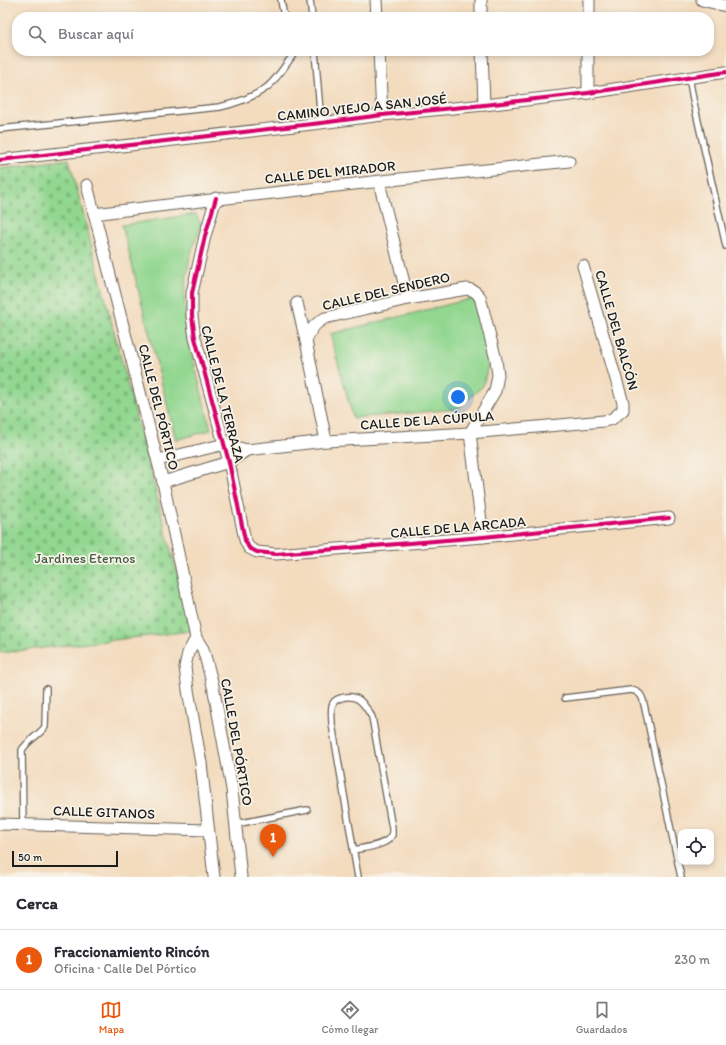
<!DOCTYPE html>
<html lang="es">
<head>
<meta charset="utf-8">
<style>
	body { margin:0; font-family:Itim,sans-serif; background:#f2f2f3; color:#2b2b33 }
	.controls { position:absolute; right:12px; bottom:12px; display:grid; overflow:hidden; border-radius:8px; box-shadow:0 2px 6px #0003 }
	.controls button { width:36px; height:36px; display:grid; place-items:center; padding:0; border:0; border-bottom:1px solid #e1e1e2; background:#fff; color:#2b2b33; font:20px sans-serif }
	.scale { position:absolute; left:12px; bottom:10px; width:106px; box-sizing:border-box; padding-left:4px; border:2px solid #1c1c1c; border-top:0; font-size:11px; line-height:14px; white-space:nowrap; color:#1c1c1c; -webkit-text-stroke:3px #f7f3e8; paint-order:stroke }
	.you { position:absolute; left:458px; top:397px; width:14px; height:14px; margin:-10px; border:3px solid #fff; border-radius:50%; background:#1a73e8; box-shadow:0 0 0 6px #1a73e833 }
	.badge { display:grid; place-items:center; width:26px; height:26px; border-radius:50%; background:#ea580c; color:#fff; font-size:13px; font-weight:700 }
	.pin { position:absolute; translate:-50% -33px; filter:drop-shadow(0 1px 2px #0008) }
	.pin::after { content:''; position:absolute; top:21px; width:14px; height:12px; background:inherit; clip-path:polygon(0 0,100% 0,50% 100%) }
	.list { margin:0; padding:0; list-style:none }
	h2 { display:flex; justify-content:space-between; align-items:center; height:52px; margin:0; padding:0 16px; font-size:17px }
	h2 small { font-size:13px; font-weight:400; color:#7c7c81 }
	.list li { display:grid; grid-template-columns:26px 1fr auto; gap:12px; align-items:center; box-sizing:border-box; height:60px; padding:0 16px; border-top:1px solid #e1e1e2 }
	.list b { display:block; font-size:15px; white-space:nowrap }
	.list p { margin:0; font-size:13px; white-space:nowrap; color:#7c7c81 }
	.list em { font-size:13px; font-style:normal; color:#7c7c81 }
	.icon { flex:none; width:22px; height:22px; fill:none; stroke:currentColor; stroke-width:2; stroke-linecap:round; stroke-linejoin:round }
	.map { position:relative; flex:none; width:726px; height:877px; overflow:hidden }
	.search { position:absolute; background:#fff; box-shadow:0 2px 6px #0003; left:12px; right:12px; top:12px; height:44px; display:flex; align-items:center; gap:10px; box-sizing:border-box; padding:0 14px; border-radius:16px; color:#7c7c81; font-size:15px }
	.sheet { height:112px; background:#fff }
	nav { display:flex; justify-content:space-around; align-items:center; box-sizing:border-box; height:56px; border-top:1px solid #e1e1e2; background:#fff; font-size:11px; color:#7c7c81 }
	nav a { display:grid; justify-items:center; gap:2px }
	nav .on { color:#ea580c }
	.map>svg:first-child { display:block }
	.cemetery { fill:url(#cemetery-stones); stroke:#577a56 }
	.park { fill:#92d790; stroke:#577a56 }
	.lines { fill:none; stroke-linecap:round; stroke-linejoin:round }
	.service-casing { stroke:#675f55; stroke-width:8 }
	.minor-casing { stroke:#675f55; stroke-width:13 }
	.service { stroke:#fff; stroke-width:5.5 }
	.minor { stroke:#fff; stroke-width:11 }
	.cycleway-casing { stroke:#f7f3e8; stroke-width:6 }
	.cycleway { stroke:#d6006c; stroke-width:4 }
	.labels { text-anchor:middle; stroke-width:3.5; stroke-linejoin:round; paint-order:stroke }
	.street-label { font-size:14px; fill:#1c1c1c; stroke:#f7f3e8 }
	.park-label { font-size:14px; fill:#455d45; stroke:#f7f3e8 }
</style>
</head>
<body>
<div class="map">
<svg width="726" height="877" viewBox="0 0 726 877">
	<defs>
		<pattern id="cemetery-stones" width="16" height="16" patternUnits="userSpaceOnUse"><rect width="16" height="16" fill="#92d790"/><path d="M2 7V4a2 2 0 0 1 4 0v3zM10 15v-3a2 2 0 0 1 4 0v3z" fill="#7db87c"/></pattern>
	</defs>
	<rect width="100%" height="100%" fill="#f7f3e8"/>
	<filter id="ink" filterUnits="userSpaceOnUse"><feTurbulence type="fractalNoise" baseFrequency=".025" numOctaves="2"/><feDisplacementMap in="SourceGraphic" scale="8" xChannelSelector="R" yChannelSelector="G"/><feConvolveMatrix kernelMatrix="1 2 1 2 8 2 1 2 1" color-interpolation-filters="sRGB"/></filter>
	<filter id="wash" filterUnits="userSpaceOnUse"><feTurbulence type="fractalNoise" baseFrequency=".012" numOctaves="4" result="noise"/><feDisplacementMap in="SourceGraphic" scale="16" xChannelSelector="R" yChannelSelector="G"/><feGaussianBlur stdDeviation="0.9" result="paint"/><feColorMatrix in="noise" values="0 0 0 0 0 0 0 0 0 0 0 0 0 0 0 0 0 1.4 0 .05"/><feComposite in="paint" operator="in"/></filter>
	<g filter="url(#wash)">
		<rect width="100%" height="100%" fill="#f3dbbe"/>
		<path class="cemetery" d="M69,159L192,631L0,653V168Z"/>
		<g class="park">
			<path d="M196,214L201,225L190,256L184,295L186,331L211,430L176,440L122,225Z"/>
			<path d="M474,298L490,357L483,386L457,409L353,418L330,334Z"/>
		</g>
	</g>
	<g filter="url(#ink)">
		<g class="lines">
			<g class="service-casing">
				<g id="service">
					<path d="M281,0L284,17"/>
					<path d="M310,0L312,17"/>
					<path d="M315,51L321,123"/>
					<path d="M689,77L693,99L726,246"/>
					<path d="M0,129L220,107C237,103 252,98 266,88C276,81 288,61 296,51"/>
					<path d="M565,698L631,690C644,692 643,702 646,713L681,877"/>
					<path d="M236,824L307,810"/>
					<path d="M23,825L22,750C28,740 38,736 45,727L46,689"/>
					<path d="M353,850C363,848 387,846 392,835C392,834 392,830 392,828L372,717C364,704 359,693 341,698C337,699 333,701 332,706C331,711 332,719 332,724L358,877"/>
				</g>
			</g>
			<g class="minor-casing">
				<g id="minor">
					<path d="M376,0L377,17"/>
					<path d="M481,0V17"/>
					<path d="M702,0L726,6"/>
					<path d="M589,17V0"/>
					<path d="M379,51L382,115"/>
					<path d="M482,51L484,105"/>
					<path d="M588,93V51"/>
					<path d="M0,160L321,123L382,115L484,105L588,93L726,72"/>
					<path d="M379,182L408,299"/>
					<path d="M87,185L163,482L196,638L203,649L207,663L213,686L232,789L241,877"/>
					<path d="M216,198L205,236L192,293V316L195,338L229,462L245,540L249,548L257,552L276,554L483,537L669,518"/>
					<path d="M94,214C252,194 411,178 569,161"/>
					<path d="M297,303L306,341L326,441"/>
					<path d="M306,341C311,329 313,325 325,318L408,299L467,289C474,290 476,292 480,297L496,360L498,375L495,391L470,433L483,537"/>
					<path d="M158,460L225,444L247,450L326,441L470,433L604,421L612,419L623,410V403L583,266"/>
					<path d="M163,482L229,462L247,450"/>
					<path d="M196,638L188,653L185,667L188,690L201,763L214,877"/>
					<path d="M0,824L208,830"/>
				</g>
			</g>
			<use href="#service" class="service"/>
			<use href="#minor" class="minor"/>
			<g class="cycleway-casing">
				<g id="cycleway">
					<path d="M0,160L321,123L382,115L484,105L588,93L726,72"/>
					<path d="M216,198L205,236L192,293V316L195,338L229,462L245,540L249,548L257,552L276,554L483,537L669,518"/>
				</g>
			</g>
			<use href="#cycleway" class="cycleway"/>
		</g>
	</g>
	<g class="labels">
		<g class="street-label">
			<text transform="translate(362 107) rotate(-6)" y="5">CAMINO VIEJO A SAN JOSÉ</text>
			<text transform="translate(330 172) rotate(-6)" y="5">CALLE DEL MIRADOR</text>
			<text transform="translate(386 291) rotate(-13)" y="5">CALLE DEL SENDERO</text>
			<text transform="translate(617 330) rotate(74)" y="5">CALLE DEL BALCÓN</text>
			<text transform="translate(223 394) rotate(76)" y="5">CALLE DE LA TERRAZA</text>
			<text transform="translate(159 407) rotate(76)" y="5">CALLE DEL PÓRTICO</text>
			<text transform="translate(427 420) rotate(-4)" y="5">CALLE DE LA CÚPULA</text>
			<text transform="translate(458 527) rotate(-5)" y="5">CALLE DE LA ARCADA</text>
			<text transform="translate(237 742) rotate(80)" y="5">CALLE DEL PÓRTICO</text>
			<text transform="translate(104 812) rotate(2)" y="5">CALLE GITANOS</text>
		</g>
		<g class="park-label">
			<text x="85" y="563">Jardines Eternos</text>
		</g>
	</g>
</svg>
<div class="controls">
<button><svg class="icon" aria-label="locate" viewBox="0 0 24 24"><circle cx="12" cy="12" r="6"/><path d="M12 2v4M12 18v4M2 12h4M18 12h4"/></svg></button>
</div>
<div class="scale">50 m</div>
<div class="you"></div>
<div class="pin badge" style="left:273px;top:857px">1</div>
<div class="search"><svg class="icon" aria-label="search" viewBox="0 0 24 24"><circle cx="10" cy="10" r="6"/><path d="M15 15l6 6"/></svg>Buscar aquí</div>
</div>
<section class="sheet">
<h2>Cerca<small></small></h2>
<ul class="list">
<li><span class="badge">1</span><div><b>Fraccionamiento Rincón</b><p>Oficina · Calle Del Pórtico</p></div><em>230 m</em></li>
</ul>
</section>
<nav>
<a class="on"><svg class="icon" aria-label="map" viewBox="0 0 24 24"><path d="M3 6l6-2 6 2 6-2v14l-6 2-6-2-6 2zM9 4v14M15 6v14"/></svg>Mapa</a>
<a><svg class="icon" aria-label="directions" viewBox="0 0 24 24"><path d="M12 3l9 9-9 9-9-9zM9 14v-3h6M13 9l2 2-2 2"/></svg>Cómo llegar</a>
<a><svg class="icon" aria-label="saved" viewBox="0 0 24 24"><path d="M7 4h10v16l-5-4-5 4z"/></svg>Guardados</a>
</nav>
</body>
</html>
